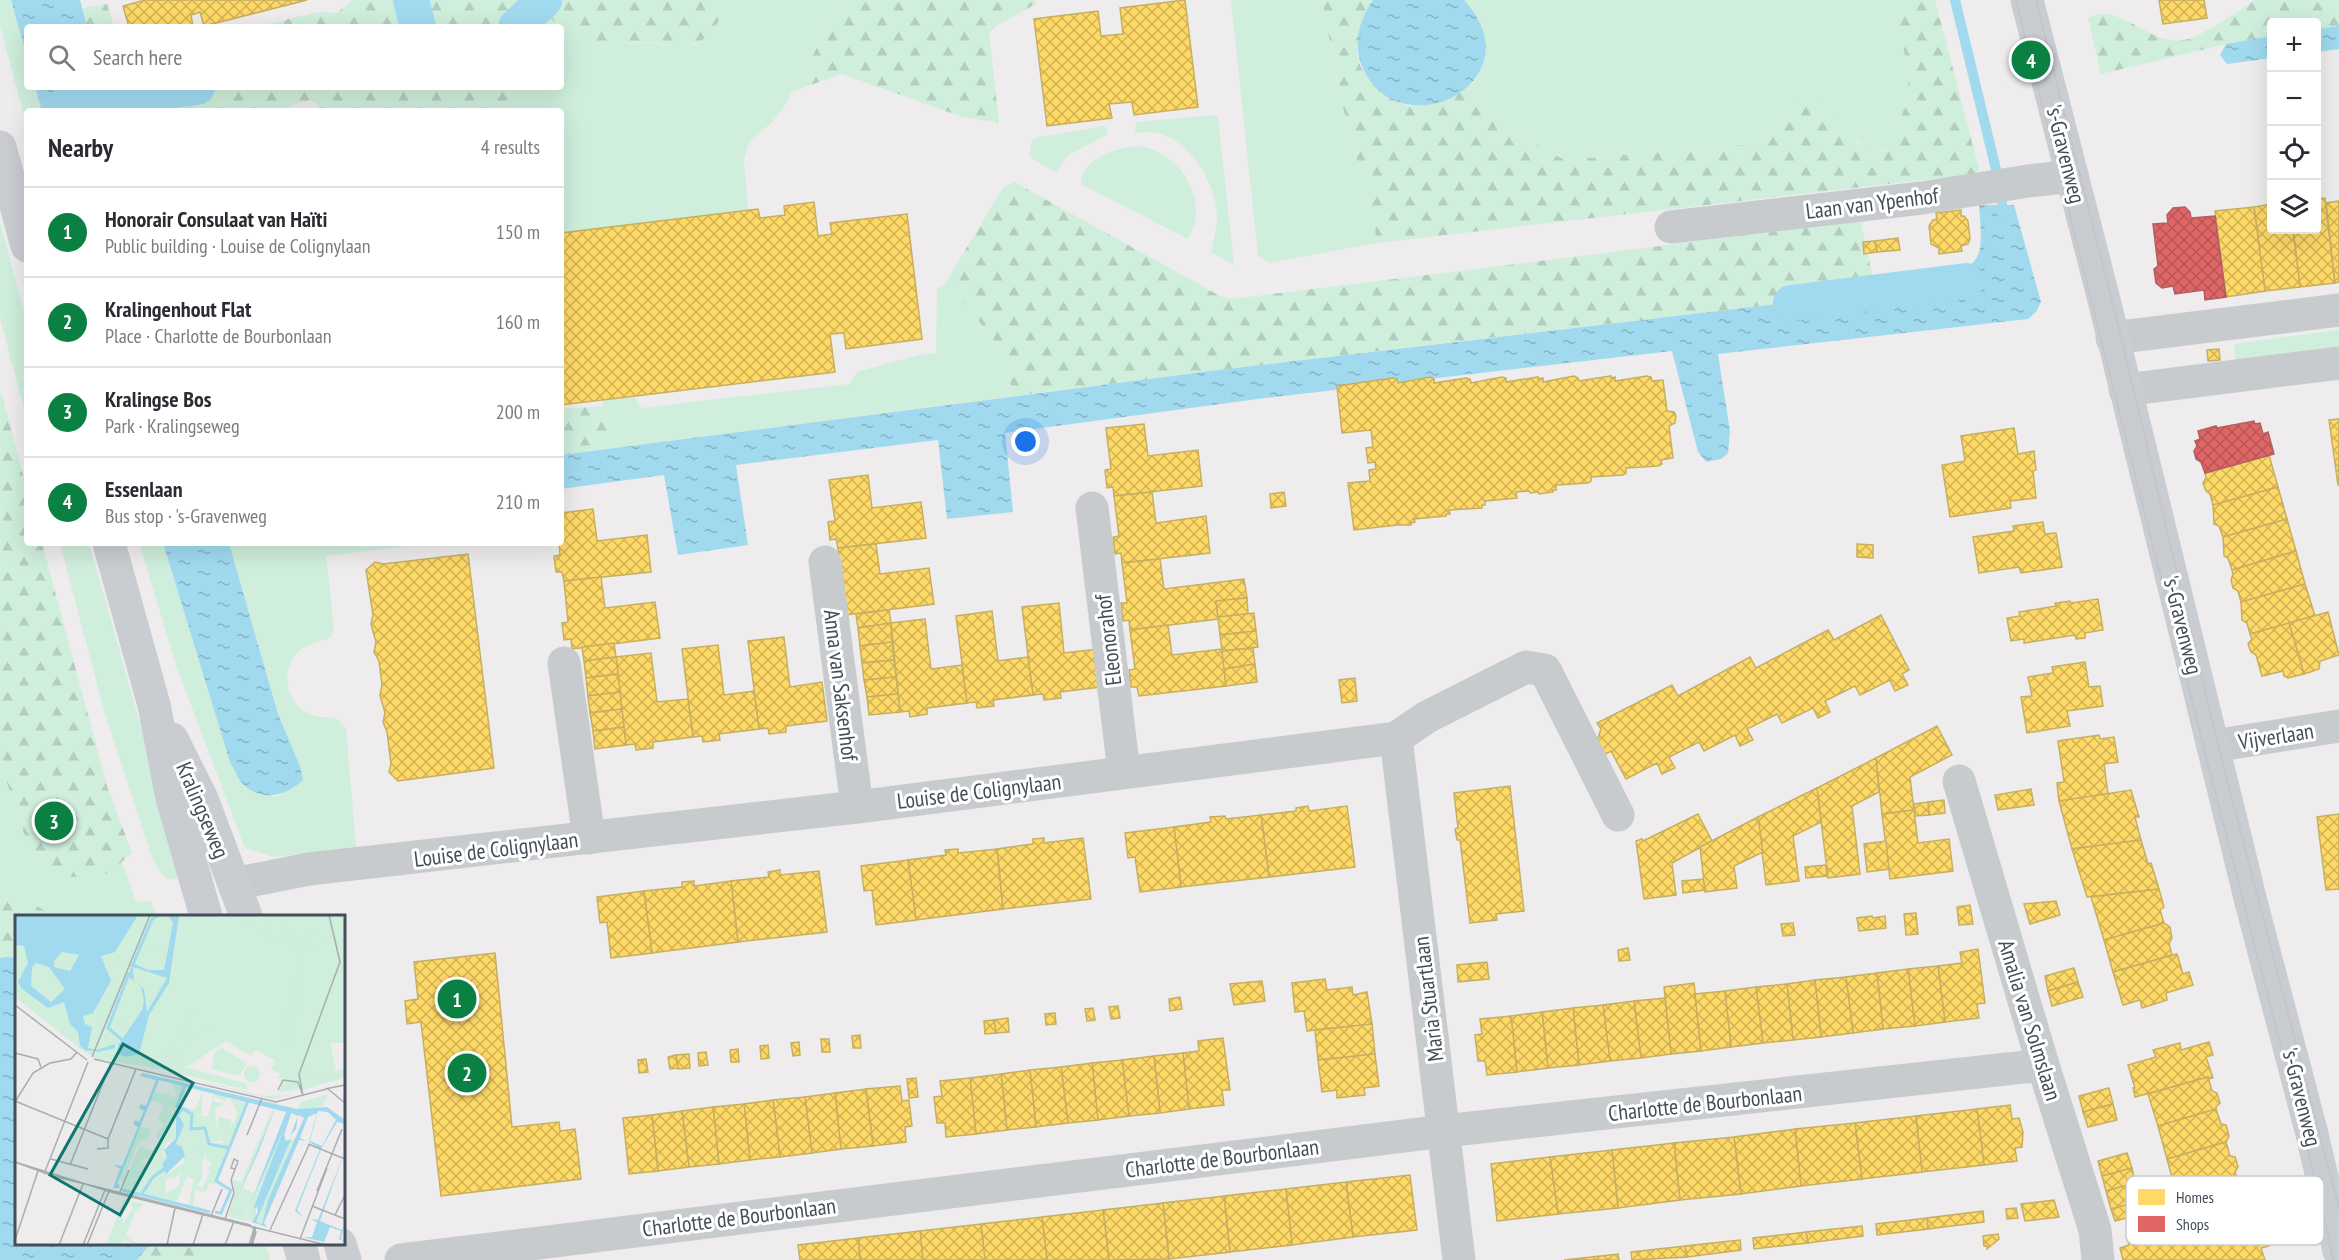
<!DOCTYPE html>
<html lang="en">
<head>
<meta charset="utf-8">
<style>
	body { margin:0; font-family:"PT Sans Narrow",sans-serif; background:#f2f2f3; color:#2b2b33 }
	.controls { position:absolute; right:18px; top:18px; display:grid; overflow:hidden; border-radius:6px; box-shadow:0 6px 24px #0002 }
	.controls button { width:54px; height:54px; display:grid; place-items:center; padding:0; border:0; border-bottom:2px solid #e1e1e2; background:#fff; color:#2b2b33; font:30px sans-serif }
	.you { position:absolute; left:1026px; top:442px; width:21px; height:21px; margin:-15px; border:4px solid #fff; border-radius:50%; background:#1a73e8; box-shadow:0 0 0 9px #1a73e833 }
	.badge { display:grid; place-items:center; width:39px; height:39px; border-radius:50%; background:#0b8043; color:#fff; font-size:20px; font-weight:700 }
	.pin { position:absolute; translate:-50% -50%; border:3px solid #fff; box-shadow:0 2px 6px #0006 }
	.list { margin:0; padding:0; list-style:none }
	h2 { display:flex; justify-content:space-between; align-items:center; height:78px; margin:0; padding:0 24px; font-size:26px }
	h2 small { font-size:20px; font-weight:400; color:#7c7c81 }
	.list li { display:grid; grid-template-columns:39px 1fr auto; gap:18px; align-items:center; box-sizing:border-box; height:90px; padding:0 24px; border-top:2px solid #e1e1e2 }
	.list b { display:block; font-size:22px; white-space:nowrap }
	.list p { margin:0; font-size:20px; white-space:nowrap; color:#7c7c81 }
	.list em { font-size:20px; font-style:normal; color:#7c7c81 }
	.icon { flex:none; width:33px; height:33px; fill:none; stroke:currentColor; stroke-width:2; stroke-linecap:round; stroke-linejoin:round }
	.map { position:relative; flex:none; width:2339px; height:1260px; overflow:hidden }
	.search { position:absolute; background:#fff; box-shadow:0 6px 24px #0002; left:24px; top:24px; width:540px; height:66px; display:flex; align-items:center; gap:15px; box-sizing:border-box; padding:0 21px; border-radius:6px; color:#7c7c81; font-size:22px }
	.panel { position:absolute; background:#fff; box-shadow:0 6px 24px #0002; left:24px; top:108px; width:540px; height:438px; border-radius:6px }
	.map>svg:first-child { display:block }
	.green { fill:#cfeedc }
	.forest { fill:url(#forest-firs) }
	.water { fill:url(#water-ripples) }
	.homes { fill:url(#homes-cross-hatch); stroke:#c7af62; stroke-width:1.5 }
	.shops { fill:url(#shops-cross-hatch); stroke:#b15f62; stroke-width:1.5 }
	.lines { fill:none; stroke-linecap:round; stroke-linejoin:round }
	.stream { stroke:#a1daef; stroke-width:10 }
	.canal { stroke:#a1daef; stroke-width:36 }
	.street { stroke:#c8cbcd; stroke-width:33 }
	.secondary { stroke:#c9ccd0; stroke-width:33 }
	.tram { stroke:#c2c4c7; stroke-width:1.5 }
	.labels { text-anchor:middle; stroke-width:6; stroke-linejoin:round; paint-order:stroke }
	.street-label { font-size:22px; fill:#434e5a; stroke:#fff }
	.inset-river { fill:none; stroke:#a1daef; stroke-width:3 }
	.inset-road { fill:none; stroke:#aaadb2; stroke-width:1.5 }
	.view { fill:#0f766e; fill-opacity:0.15; stroke:#0f766e; stroke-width:3 }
	.inset-edge { fill:none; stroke:#434e5a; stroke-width:3 }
	.key { fill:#fff; stroke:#c7cace; stroke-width:1.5 }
	.key-label { font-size:16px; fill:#434e5a }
</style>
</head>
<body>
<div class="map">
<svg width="2339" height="1260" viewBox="0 0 2339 1260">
	<defs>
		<pattern id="forest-firs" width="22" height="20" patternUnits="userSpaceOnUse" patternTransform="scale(1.5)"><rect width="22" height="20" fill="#cfeedc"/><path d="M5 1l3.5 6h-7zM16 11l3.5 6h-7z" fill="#b3cebf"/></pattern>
		<pattern id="water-ripples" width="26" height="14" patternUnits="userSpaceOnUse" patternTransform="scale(1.5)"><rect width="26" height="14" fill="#a1daef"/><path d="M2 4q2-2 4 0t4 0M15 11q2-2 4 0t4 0" fill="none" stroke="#85b3c5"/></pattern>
		<pattern id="homes-cross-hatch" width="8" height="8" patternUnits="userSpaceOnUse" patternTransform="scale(1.5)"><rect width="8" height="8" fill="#ffd966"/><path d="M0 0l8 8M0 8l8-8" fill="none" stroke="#d0b257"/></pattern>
		<pattern id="shops-cross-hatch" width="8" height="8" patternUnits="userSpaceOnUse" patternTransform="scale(1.5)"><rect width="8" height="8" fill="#e06666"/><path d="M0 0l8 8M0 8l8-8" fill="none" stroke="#b75657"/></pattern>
	</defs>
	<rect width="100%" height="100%" fill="#eeecec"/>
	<g class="green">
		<path d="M0,0H11L27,57V87H35L42,111H27V126L0,26Z"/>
		<path d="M728,0H843L783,108L771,123L749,142L744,160L748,211L561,233V111H515L507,87H561V27H528L541,12L592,46L604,50L625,42L695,45L725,9Z"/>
		<path d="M1231,0H1322L1342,104L1375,225L1376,243L1269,263L1258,256Z"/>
		<path d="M1464,0H1891L1909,71L1906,105L1888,146C1869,162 1859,140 1847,128C1838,119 1829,110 1820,101L1791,103L1782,122L1767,143L1566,160L1547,152L1467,88C1496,65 1487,24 1464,0Z"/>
		<path d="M1214,115L1218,118L1234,265L1211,252C1213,240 1218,227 1217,215C1216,183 1190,141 1158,133C1150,131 1142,133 1135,133L1136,122Z"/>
		<path d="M1105,126L1108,134L1067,156L1056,173L1030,157L1031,142L1035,138Z"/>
		<path d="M1138,146C1170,150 1195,179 1196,211C1197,220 1192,231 1188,239L1081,184C1081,158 1117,148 1138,146Z"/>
		<path d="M0,223L27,322V420L0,318Z"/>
		<path d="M944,285L954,289L1001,350L1014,396L609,449L603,400L634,397L641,408L849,384L857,372L919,355L936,353L937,288Z"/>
		<path d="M2339,330V351L2236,365L2234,344Z"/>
		<path d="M0,466L75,726L136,902L151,901L156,916H16V1244H265L270,1260H0Z"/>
		<path d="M60,543H89L183,876C167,887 158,870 152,857L105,714Z"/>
		<path d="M139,543H163L230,762L274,797L296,787L300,766L278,714L229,543H431L326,556L334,627L331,637C321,642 309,643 300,650C280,667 284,703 309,714C325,721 336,711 346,729L356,847L274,857L245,848L177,668Z"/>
	</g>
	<g class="forest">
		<path d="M352,0H539L538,6L555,5L560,0H728C704,66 680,39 627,42C618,43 609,51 601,49C580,43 559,24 541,12L528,27H255L319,12L337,13Z"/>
		<path d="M843,0H1034L1036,4L996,26L989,33L999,123L963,117L842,74L793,91Z"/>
		<path d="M1322,0H1373C1365,10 1361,21 1360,34C1359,40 1357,47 1357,53C1359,78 1390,106 1415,106C1431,106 1454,97 1467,88L1547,152L1566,160L1767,143L1782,122L1791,102L1804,96L1813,97L1820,101L1850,130L1858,143L1868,149L1875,152L1883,151L1888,146L1906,105L1909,71L1891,0H1935L1979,169L1975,174L1376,243L1375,225L1342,104Z"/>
		<path d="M2255,0H2339V26L2317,29L2316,22H2272L2271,36L2226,44L2101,74L2088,18C2093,16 2100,13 2106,14C2135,18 2151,43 2183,40C2198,39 2241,10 2255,0Z"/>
		<path d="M107,4L114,27H87L82,8Z"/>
		<path d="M103,87H507L515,111H319L317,104L310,100L274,111H109Z"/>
		<path d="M1014,182L1222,297L1232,299L1646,248L1860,218L1876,293L1443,343L1014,396L1001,350L954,289L944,285L1003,188Z"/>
		<path d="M0,388L27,489V543H42L107,786L132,853L109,873L98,877H67L52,873L36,860L27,842L0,762Z"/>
		<path d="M604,406L609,449L561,455V409Z"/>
		<path d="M0,895C19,896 37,903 51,916H16V958L6,957L0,958Z"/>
		<path d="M150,1244H200L206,1260H137Z"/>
	</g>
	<g class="water">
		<path d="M11,0H80L87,27H27V57Z"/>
		<path d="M1373,0H1464C1540,83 1395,153 1361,64C1353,43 1360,18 1373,0Z"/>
		<path d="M2339,26V49L2317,52V29Z"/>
		<path d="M2271,36V58L2227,64L2220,55L2226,44Z"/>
		<path d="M35,87H103L109,111H42Z"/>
		<path d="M1979,205H2014L2041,302L2036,312L2028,319L1718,354L1730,431L1728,453L1721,459L1706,462L1698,452L1672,351L1265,398L1005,433L1013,512L947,519L938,440L736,465L748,545L678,555L664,475L561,489V455L1211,371L1914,288C1935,281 1976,275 1980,248C1982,235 1980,219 1979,205Z"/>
		<path d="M163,543H229L278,714L300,766L303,780C286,797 260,802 242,783C237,777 234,768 230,762Z"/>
		<path d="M6,957L16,958V1244H150L137,1260H0V958Z"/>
	</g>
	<g class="homes">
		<path d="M145,0H307L204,26L200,12L191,15L193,27H129L123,6Z"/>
		<path d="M1185,0L1198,107L1134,115L1132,102L1109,104L1112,118L1047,126L1034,19L1098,11L1101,36L1123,34L1120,8Z"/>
		<path d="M2159,0H2204L2207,18L2163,24Z"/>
		<path d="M2325,198L2335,283L2300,287L2293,230H2316V199Z"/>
		<path d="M2339,201V282L2335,283L2326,203Z"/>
		<path d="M814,202L818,236L832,234L830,223L907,214L922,339L846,349L844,333L830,334L835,372L561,405V233L758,209L760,218L785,215L784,206Z"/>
		<path d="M2272,204V230H2293L2300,287L2265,291L2254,207Z"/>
		<path d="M2254,207L2265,291L2226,297L2215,211Z"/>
		<path d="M1961,210V216H1964L1968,221L1970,239L1968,244L1961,246L1962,251L1939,254V248L1931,244L1929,226L1933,220L1937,219L1936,213Z"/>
		<path d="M1898,238L1900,250L1877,252L1875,241Z"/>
		<path d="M1875,241L1877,252L1864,254L1863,242Z"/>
		<path d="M2219,349L2220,360L2208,361L2207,350Z"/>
		<path d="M1574,376L1578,378L1579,381L1611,376V378L1615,377V381L1647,376L1651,377L1652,381L1663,380L1667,411L1674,412L1676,416L1675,423L1669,426L1673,458L1661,460L1662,464L1658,466L1626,468V473L1623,475L1591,477V481L1588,483L1556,485V490H1552L1553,492L1539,494L1538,492L1530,493L1529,491L1516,492L1517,498L1485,501V505H1482V508L1449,510L1450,514H1446V516L1414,519L1415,522L1411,523V525H1397L1354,530L1348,483L1370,481L1369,470L1376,469L1375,462L1368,463L1366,448L1373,447L1371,430L1342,433L1337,386L1393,378L1397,379L1398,383L1430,377L1434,379V383L1466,378L1470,379L1471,383L1502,377L1506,378V382L1538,377V379L1543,378V382Z"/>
		<path d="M2339,419V485H2338L2329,420Z"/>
		<path d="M1144,424L1148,456L1198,450L1202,486L1114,496L1113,487L1107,488L1105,470L1111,469L1106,428Z"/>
		<path d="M2014,428L2018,454L2034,451L2036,470L2033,471L2036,498L2010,501L2011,508L1950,517L1942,465L1965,461L1961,436Z"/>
		<path d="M2269,455L2278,487L2213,505L2210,494L2206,491L2203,483L2206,478L2205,473Z"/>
		<path d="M868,475L872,508L921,502L926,538L838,548L836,539L830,540L828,522L835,521L829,480Z"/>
		<path d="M2278,487L2287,519L2223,537L2219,526L2214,524L2213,505Z"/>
		<path d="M1152,492L1156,523L1206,516L1210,553L1122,563L1121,553L1115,554L1113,537L1119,536L1114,496Z"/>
		<path d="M1284,492L1286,506L1271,508L1270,494Z"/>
		<path d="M593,509L597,541L647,535L651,572L564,581L562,572H556L554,556L560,555L559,543H561V513Z"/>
		<path d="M2287,519L2296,551L2232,570L2228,558L2224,556L2223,537Z"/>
		<path d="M2043,522L2045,534L2056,533L2062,567L2021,573L2019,567L1979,573L1973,537L2014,531L2013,526Z"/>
		<path d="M876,544L880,574L929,568L934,604L846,615L838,548Z"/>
		<path d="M1857,544L1873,545V558L1857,557Z"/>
		<path d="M2296,551L2305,584L2241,602L2238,591L2233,588L2231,580L2233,574L2232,570Z"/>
		<path d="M468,554L494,768L398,781L389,772L391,764L387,732L383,722L385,713L380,695L382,685L379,661L374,652L376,642L371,624L373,615L366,570L375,562L383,564Z"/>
		<path d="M1160,559L1164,589L1244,579L1247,598L1216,601L1218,619L1130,630L1129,620L1123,621L1121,603H1127L1122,563Z"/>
		<path d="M601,577L605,608L655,602L660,638L572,649L571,639L564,640L562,623L568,622L564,581Z"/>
		<path d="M2305,584L2315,616L2250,634L2247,623L2242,620L2241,602Z"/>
		<path d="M1247,598L1248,614L1218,617L1216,601Z"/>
		<path d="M2098,599L2103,630L2085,633V638L2076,639L2075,635L2024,643V639L2011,641L2007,618L2020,616L2019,612L2056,606L2055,603L2070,601L2071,603Z"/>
		<path d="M1059,603L1064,653L1097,649L1101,687L1060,692L1061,698L1044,700L1043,694L1033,695L1022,607Z"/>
		<path d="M889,610L891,623L858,628L856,614Z"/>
		<path d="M992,611L998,661L1028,657L1033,695L993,700L994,706L977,708L976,702L967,703L956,616Z"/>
		<path d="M2328,612L2339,655L2320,661L2319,669L2304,674L2289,623Z"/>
		<path d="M1254,613L1256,631L1220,635L1218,617Z"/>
		<path d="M1881,615L1909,670L1902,674L1908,685L1895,691L1890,680L1860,695L1855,686L1825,701L1830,712L1818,718L1813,708L1782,723L1777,714L1747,729L1753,740L1740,746L1735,735L1704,751L1699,742L1669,757L1675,768L1662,774L1657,763L1626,779L1611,751L1597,759L1598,738L1601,729L1597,723L1672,685L1678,696L1750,657L1756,668L1828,630L1834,640Z"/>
		<path d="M925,619L931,669L962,665L967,703L927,708V714L910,717L909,711L900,712L891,623Z"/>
		<path d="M891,623L892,642L860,646L858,628Z"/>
		<path d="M2289,623L2304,674L2288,678L2284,676L2283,671L2262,676L2256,655L2251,652L2248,644L2252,639L2250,634Z"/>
		<path d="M1168,625L1172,655L1222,649L1226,686L1139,696L1137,687H1131L1129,670L1135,669L1130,630Z"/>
		<path d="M1256,631L1258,647L1222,651L1220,635Z"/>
		<path d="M784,637L790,687L822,682L827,721L786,726V732L769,734L768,728L759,729L748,641Z"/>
		<path d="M892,642L894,660L862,663L860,646Z"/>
		<path d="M614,643L616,657L584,661L582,647Z"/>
		<path d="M718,645L724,695L754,691L759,729L719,734L720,740L703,742L702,736L693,737L682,649Z"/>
		<path d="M1253,648L1255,664L1224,669L1222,651Z"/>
		<path d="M651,653L657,702L688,699L693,737L653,742V748L636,750L635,744L626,745L616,657Z"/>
		<path d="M616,657L618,674L586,678L584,661Z"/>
		<path d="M894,660L896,677L864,680L862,663Z"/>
		<path d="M2085,662L2089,687L2100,686L2103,706L2067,711L2070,726L2027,733L2021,697L2032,696L2028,677L2053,673L2052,667Z"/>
		<path d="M1255,664L1257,682L1226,686L1224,669Z"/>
		<path d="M618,674L620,692L588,696L586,678Z"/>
		<path d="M896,677L898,694L867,697L864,680Z"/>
		<path d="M1355,678L1357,701L1342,703L1339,680Z"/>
		<path d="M620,692L622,709L590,713L588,696Z"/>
		<path d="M898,694L900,712L869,715L867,697Z"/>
		<path d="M622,709L624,727L593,731L590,713Z"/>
		<path d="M1937,726L1952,755L1910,777L1914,810L1882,814L1876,758Z"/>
		<path d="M624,727L626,745L595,749L593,731Z"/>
		<path d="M2099,735L2100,739L2114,737L2118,762L2104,764L2108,794L2059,801L2057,783L2064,782L2058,741Z"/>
		<path d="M1876,758L1879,792L1852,806L1860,874L1828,878L1817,788Z"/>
		<path d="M1510,786L1524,911L1496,914L1497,920L1470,923L1460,840H1457L1455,829L1458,828L1454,793Z"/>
		<path d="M1817,788L1821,822L1793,836L1799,881L1766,885L1758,817Z"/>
		<path d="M2031,789L2034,805L1998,810L1995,795Z"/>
		<path d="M2131,790L2139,817H2135L2141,840L2072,849L2059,801Z"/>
		<path d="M1944,800L1945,813L1929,815L1928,802Z"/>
		<path d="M1928,802L1929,815L1915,816L1914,804Z"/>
		<path d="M1308,806L1309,811L1347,806L1355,867L1269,877L1261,815L1296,811V808Z"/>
		<path d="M1914,810L1918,843L1949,839L1953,871L1890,879L1882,814Z"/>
		<path d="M1698,814L1712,841L1672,863L1676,895L1644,899L1636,841L1642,839L1643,841Z"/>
		<path d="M2339,814V889L2326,890L2317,817Z"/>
		<path d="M1261,815L1269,877L1181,887L1174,827L1211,822L1210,817L1225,816L1226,819Z"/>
		<path d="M1758,817L1763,852L1734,866L1737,888L1705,892L1700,847Z"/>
		<path d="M1174,827L1181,887L1140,892L1135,857L1128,858L1125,833Z"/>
		<path d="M1044,838V843L1083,838L1091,899L1003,909L997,849L1033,844V839Z"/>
		<path d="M2141,840L2148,864L2151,863L2159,889L2087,897L2072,849Z"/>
		<path d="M1886,841L1889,869L1867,872L1864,844Z"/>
		<path d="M958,849V853L997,849L1003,909L916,920L908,860L946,855L945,850Z"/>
		<path d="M908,860L916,920L876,925L872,890L864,891L861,866Z"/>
		<path d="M1826,865L1827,876L1806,878L1805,867Z"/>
		<path d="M780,870V875L819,871L827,932L738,942L731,881L769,877L768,872Z"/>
		<path d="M1703,879L1705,890L1683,893L1682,881Z"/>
		<path d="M694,881V886L731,881L738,942L652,953L644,891L682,887V882Z"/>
		<path d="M2159,889L2164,907L2160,910L2164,923L2104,940L2091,897Z"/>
		<path d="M644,891L652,953L611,958L607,922L600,923L597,897Z"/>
		<path d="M2056,901L2060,915L2030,924L2024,904Z"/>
		<path d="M1970,905L1973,924L1959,925L1957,907Z"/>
		<path d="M1916,913L1918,934L1906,935L1904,914Z"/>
		<path d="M1872,916L1873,918L1885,916L1886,928L1859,931L1857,918Z"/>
		<path d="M1793,923L1795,935L1783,936L1781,924Z"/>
		<path d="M2164,923L2170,927L2172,938L2169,943L2172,955L2113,972L2104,940Z"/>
		<path d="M1628,948L1630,960L1619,961L1618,950Z"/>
		<path d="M1978,949L1985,1003L1977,1004L1979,1018L1945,1022L1938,966L1962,963L1960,952Z"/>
		<path d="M495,953L512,1127L559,1122L560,1131L575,1129L581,1179L441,1196L421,1022L407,1024L405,1001L418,999L414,962Z"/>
		<path d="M2177,954L2183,974L2189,972L2193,985L2166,993L2167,1000L2142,1008L2140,1000L2123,1005L2113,972Z"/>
		<path d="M1487,962L1489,979L1458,982L1457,965Z"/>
		<path d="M1938,966L1945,1022L1915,1026L1908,969Z"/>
		<path d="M2074,968L2078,982L2048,991L2045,976Z"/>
		<path d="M1908,969L1915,1026L1883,1029L1877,973Z"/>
		<path d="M1877,973L1883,1029L1853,1033L1846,977Z"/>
		<path d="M1846,977L1853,1033L1821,1037L1815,980Z"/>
		<path d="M1325,979L1327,990L1352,987L1353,995L1367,992L1372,1024L1307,1031L1304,1011L1295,1012L1292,983Z"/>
		<path d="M1815,980L1821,1037L1793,1040L1787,984Z"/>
		<path d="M1262,981L1265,1001L1234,1005L1230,984Z"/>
		<path d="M2078,982L2083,997L2052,1006L2048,991Z"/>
		<path d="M1694,983L1701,1051L1671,1054L1664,987Z"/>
		<path d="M1787,984L1793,1040L1763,1043L1756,987Z"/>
		<path d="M1756,987L1763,1043L1731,1047L1725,991Z"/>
		<path d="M1725,991L1731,1047L1701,1051L1695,994Z"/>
		<path d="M1180,997L1182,1009L1170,1011L1169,999Z"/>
		<path d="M1665,998L1671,1054L1641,1058L1634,1001Z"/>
		<path d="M1634,1001L1641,1058L1610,1061L1603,1005Z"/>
		<path d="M1603,1005L1610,1061L1579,1065L1573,1008Z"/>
		<path d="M1118,1006L1120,1018L1111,1019L1109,1007Z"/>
		<path d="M1093,1008L1095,1020L1087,1021L1085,1009Z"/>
		<path d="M1573,1008L1579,1065L1548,1068L1542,1012Z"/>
		<path d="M1542,1012L1548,1068L1517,1072L1511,1016Z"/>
		<path d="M1055,1013L1056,1024L1046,1025L1045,1014Z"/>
		<path d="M1511,1016L1517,1072L1487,1075L1485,1061H1478L1475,1035L1482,1034L1480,1019Z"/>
		<path d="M1008,1018L1009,1032L996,1033L994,1020Z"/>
		<path d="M994,1020L996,1033L985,1034L984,1021Z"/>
		<path d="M1372,1024L1375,1054L1318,1060L1315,1030Z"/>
		<path d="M860,1035L861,1048H853L852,1036Z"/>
		<path d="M1223,1038L1230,1090H1222L1224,1105L1189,1109L1183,1053L1199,1051L1198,1041Z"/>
		<path d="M821,1039H829L830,1052H822Z"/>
		<path d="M799,1042L800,1055L793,1056L791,1043Z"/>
		<path d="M2209,1042L2213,1055L2206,1057L2213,1078L2208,1079V1077L2135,1097L2133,1088H2135L2128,1065L2156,1057L2153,1050L2180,1043L2181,1050Z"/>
		<path d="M768,1045L769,1058L761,1059L760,1046Z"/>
		<path d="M738,1049L739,1062H731L730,1050Z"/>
		<path d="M706,1052L708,1065L699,1066L698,1053Z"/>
		<path d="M1183,1053L1189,1109L1160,1113L1154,1056Z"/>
		<path d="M689,1054L690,1068L678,1069L676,1055Z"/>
		<path d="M1375,1054L1379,1086L1364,1088L1365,1095L1337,1098V1090L1322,1092L1318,1060Z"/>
		<path d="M676,1055L678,1068L670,1069L668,1057Z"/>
		<path d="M1154,1056L1160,1113L1129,1116L1122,1060Z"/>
		<path d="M646,1059L648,1072L639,1073L638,1060Z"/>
		<path d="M1122,1060L1129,1116L1098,1120L1092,1063Z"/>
		<path d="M1092,1063L1098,1120L1068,1123L1061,1067Z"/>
		<path d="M1061,1067L1068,1123L1036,1127L1030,1070Z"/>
		<path d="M1030,1070L1036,1127L1007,1130L1001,1074Z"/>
		<path d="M1001,1074L1007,1130L976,1134L970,1078Z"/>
		<path d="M2208,1077L2212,1091L2217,1093L2220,1103L2216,1107V1109L2158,1126L2148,1094Z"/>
		<path d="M916,1078L918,1097L909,1098L907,1079Z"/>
		<path d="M970,1078L976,1134L946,1137L945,1123H937L934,1097L942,1096L940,1081Z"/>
		<path d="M900,1086L902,1101L909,1100L912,1126L905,1127L906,1142L873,1146L866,1089Z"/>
		<path d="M2109,1088L2113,1104L2083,1112L2079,1096Z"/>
		<path d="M866,1089L873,1146L841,1149L835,1093Z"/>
		<path d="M835,1093L841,1149L812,1153L805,1097Z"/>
		<path d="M805,1097L812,1153L780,1157L773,1100Z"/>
		<path d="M773,1100L780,1157L750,1160L744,1104Z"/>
		<path d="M744,1104L750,1160L719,1164L713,1107Z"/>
		<path d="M2113,1104L2117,1120L2088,1127L2083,1112Z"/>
		<path d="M2010,1105L2012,1119L2019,1118L2023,1132L2022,1147L2015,1148L2017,1161L1984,1165L1977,1109Z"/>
		<path d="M713,1107L719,1164L689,1167L682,1111Z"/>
		<path d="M1977,1109L1984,1165L1922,1172L1916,1116Z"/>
		<path d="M2216,1109L2221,1124L2226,1125L2229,1136L2226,1142L2167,1159L2158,1126Z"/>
		<path d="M682,1111L689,1167L658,1171L652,1115Z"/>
		<path d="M652,1115L658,1171L629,1174L623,1118Z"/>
		<path d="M1916,1116L1922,1172L1862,1179L1855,1123Z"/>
		<path d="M1855,1123L1862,1179L1801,1186L1795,1129Z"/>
		<path d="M1795,1129L1801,1186L1741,1194L1734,1137Z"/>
		<path d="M1734,1137L1741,1194L1680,1200L1674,1143Z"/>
		<path d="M2226,1142L2230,1156L2235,1157L2238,1167L2235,1172L2236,1175L2176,1192L2167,1159Z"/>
		<path d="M1674,1143L1680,1200L1618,1208L1612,1150Z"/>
		<path d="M1612,1150L1618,1208L1558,1214L1550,1157Z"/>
		<path d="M2127,1153L2132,1168L2102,1176L2098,1161Z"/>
		<path d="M1550,1157L1558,1214L1497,1221L1491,1164Z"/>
		<path d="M2132,1168L2135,1183L2106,1191L2102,1176Z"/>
		<path d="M1410,1175L1417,1230L1353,1237L1346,1182Z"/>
		<path d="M1346,1182L1353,1237L1292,1245L1286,1189Z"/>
		<path d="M2135,1183L2141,1201L2111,1209L2106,1191Z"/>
		<path d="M1286,1189L1292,1245L1230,1252L1224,1196Z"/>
		<path d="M1224,1196L1230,1252L1169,1259L1163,1203Z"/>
		<path d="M2054,1200L2059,1217L2025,1221L2021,1204Z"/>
		<path d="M2138,1202L2141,1214L2115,1221L2111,1209Z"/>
		<path d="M1163,1203L1169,1259L1109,1260L1103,1210Z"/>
		<path d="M2016,1208L2018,1218L2007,1219L2006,1209Z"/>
		<path d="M2240,1209L2241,1213L2250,1210L2258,1235L2265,1233L2269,1246L2261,1248L2265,1260H2123L2120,1248L2129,1245L2128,1241L2144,1236L2143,1232L2159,1228L2160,1232L2176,1227L2178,1231L2194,1226L2193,1223L2209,1218L2207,1214L2223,1210L2224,1214Z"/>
		<path d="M1103,1210L1109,1260H1047L1042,1217Z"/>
		<path d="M1983,1211L1984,1222L1928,1229L1927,1218Z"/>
		<path d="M1042,1217L1047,1260H985L981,1224Z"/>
		<path d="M1927,1218L1928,1229L1877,1235L1876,1224Z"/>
		<path d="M981,1224L985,1260H923L920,1231Z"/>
		<path d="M1862,1226L1863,1236L1808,1243L1806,1232Z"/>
		<path d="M920,1231L923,1260H860L858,1238Z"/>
		<path d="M1806,1232L1808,1243L1754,1249L1753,1238Z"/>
		<path d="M1998,1234L1999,1239L1987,1249V1246H1984L1983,1236Z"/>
		<path d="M858,1238L860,1260H800L798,1245Z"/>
		<path d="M1740,1240L1741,1250L1687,1257L1685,1246Z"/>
		<path d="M1685,1246L1687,1257L1632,1260L1631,1252Z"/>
		<path d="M1618,1254L1619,1260H1564Z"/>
	</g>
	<g class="shops">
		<path d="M2185,207L2190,212L2191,218L2215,216L2226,297L2205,300L2204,290L2175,294L2173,286L2162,288L2156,283L2154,269L2158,266L2153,224L2168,223L2167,215L2173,208Z"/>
		<path d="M2254,421L2255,424L2260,423L2263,434L2268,432L2274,454L2205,473L2201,462L2196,459L2194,451L2197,446L2195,441L2200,439L2198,431L2216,426L2217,428Z"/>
	</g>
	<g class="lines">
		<path class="stream" d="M1955,0L2001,190L2003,219"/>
		<g class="canal">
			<path d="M411,0L418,27"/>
			<path d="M516,27L544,0"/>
			<path d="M68,101L119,98L197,87"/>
			<path d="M1791,303L1966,281"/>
		</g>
		<g class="street">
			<path d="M1671,227L1922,198L2028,181L2072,176"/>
			<path d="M2112,338L2339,310"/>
			<path d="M2125,390L2339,363"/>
			<path d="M1092,508L1124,772"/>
			<path d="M825,562L857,807"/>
			<path d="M564,663L589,838"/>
			<path d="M1396,738L1459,1260"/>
			<path d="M2213,746L2339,726"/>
			<path d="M1959,781L2043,1065L2095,1230L2098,1260"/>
			<path d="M234,884L309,869L857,807L1396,738L1427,717L1526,667L1545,670L1618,815"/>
			<path d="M401,1260L1444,1131L2043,1065"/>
		</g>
		<g class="secondary">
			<path d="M2027,0L2103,296L2251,902L2312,1134L2339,1251"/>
			<path d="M0,147L27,246"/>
			<path d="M109,543L154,705L172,798L206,916"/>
			<path d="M172,739L202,799L246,916"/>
			<path d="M299,1244L304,1260"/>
			<path d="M340,1244L345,1260"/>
		</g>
		<g class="tram">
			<path d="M2016,0L2204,749L2322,1205L2333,1260"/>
			<path d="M2036,0L2121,337L2218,745L2339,1208"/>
		</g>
	</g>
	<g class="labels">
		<g class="street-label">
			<text transform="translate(2066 154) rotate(76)" y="8">'s-Gravenweg</text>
			<text transform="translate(1872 203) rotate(-7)" y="8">Laan van Ypenhof</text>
			<text transform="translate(2183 625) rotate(76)" y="8">'s-Gravenweg</text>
			<text transform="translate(1108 640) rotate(-97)" y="8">Eleonorahof</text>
			<text transform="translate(841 685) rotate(83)" y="8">Anna van Saksenhof</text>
			<text transform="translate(2276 736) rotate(-9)" y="8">Vijverlaan</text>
			<text transform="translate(979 791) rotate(-7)" y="8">Louise de Colignylaan</text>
			<text transform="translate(203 810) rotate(67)" y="8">Kralingseweg</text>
			<text transform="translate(496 849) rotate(-7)" y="8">Louise de Colignylaan</text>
			<text transform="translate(1428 999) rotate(-97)" y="8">Maria Stuartlaan</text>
			<text transform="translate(2030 1020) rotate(73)" y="8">Amalia van Solmslaan</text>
			<text transform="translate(2302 1097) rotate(76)" y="8">'s-Gravenweg</text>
			<text transform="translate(1705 1103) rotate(-6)" y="8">Charlotte de Bourbonlaan</text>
			<text transform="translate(1222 1158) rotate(-7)" y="8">Charlotte de Bourbonlaan</text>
			<text transform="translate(739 1217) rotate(-7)" y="8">Charlotte de Bourbonlaan</text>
		</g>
	</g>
	<g transform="translate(15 915)">
		<rect width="330" height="330" fill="#eeecec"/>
		<path d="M95,0H330V123L315,126L323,165L264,178L268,166L263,145L241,133L236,140L212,124L173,147L168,158L83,144L68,136L0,82V14ZM207,133L232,148L224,161L196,154L200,137ZM229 159a8 8 0 1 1 16 0a8 8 0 1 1-16 0ZM123,151L248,181L279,180L256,184ZM314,179L306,192L282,194L286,187ZM149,191L161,198L154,206V216L143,204ZM258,193L249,215L257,196L259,195L260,196L216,298L228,273L239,278L234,291L228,306L213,301L220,278L217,264L226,267ZM204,202L217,205L210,225L192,228L202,217ZM146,226L152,228L145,244L122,238L125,231L140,237ZM184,227L191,231L187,252L182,251L180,229ZM128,248L137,254L124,272L115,273L111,269L117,266L121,251Z" fill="#cfeedc"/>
		<path d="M153,0L158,8L152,40L126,29L137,2ZM164,0H216L261,24L268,23L281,31L284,29L279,85L271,99L265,126L278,131L288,36L310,26L316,17H301L291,24L275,21L267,11L255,10L248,0H330L326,8L327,15L330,13V128H317L313,133L315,144L290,149L285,162L317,156L284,166L263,163L265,159L256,154L260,145L241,135L235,140L211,126L172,152L164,147L156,148L232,169V175L126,149L129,144L153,148L151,146L195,110L179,94L149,146L129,139L117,144L79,139L98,133L124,139L134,100L152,72ZM101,41L100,50L112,49L98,83L91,76L96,64L86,42ZM119,52L152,63L132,97L128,71L117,63ZM83,92L87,99L92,98L80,127L77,125L72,130L76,118L68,102ZM98,100L107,102L101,111L106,116L121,104L105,126L92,114ZM330,153V162L288,175L287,166ZM157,168L175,173L171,174L169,192L161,199V223L152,228L140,221L148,210L154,216L159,195L139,186L134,189L139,176L151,180L155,176L154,181L163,183ZM188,176L186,201L193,202L198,179L213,182L210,186L199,181L198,186L210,189L200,193L202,216L192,229L207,228L212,214L220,206L222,197L215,183L231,188L199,269L194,268L191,277L180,275L178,292L173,291L179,264L172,261L161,288L107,274L122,238L143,244L149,239L152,241L147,250L152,259L170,247L166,232L161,229L168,211L164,202L169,194L180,195ZM181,227L190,231L191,245L198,248L191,253L195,256L187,274L183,270L189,258L186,260L187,252L182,251ZM132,243L137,254L124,272L115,273L111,269L116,267L121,251ZM165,257L164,271L150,279L151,264L160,263ZM273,197L276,201L241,285V304L229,306ZM133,212L136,220L123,228L108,266L103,265L124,213ZM275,223L281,226L276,230L247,309L241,307ZM109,284L112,285L108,290L107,310L118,293L115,286L129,289L120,297L111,321L123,330L108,324L105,330H91Z" fill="#cfeedc" fill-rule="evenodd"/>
		<path d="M0,0H123L100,37L86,41L96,66L78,98L68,101L70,109L77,112L73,133L82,135L100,129V133L83,137L70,135L65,131L63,117L55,109L49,87L33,93L7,74L3,67L13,48L9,31L0,30ZM47,37L64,40L55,56L39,52V46ZM21,48L34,52L50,74L36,87L16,71L17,52ZM153,0H164L154,68L134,100L124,139L111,142L104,139L103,130L127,95L129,86L126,72L113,61L118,48L133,55H149L158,8ZM118,52L152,63L132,97L129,74L119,66ZM127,158L282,194L312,192L330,205V209L322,207L306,234L282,295L288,302L280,296L305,234L294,227L302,198L293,202L285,223L291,226L284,225L249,308L252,312L237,307L243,297L242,292L238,294L270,211L234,292L271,197L144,165L103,267L105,273H98L105,254L99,250L107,251L123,212L118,209L120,205L124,207L129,196L124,193L126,189L131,191L141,165L125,161ZM303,196L313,197L321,205L307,231L295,226ZM276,198L283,201L275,221L281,214L283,200L289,203L253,285L247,309L241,307L276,224L271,226L269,220ZM169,192L175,195L169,194L164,201L169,210L161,229L167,232L170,241L151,259L147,250L152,242L149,235L161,223V199ZM259,196L245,233L216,298L217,296ZM330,236L305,306L327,315L330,308L326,323L330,327L324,324L326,316L315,312L309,327L288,322H297L302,307L296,304L303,305Z" fill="#a1daef" fill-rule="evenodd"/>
		<path class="inset-river" d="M117,52L137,4L145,0M107,125L93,113L114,58M170,170L162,191L177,199L176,214L190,213L194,229L214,233M107,275L195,297M126,280L138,262L152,252M200,297L206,298L216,275L201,266L233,186"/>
		<path class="inset-road" d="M0,90L72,145M0,138L23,144L26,152M77,142L135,0M79,144L261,187L312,174M283,167L288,181L284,159L325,47L314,0M310,174L330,170M313,174L330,188M263,175L268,165L283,167M0,186L93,224M0,187L18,158L35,148L56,144L62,137M232,220L247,183M293,229L330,244M82,234L93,233V224L121,154M36,244L73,254M0,247L96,277L311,330M0,247L38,261L235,310L241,317L237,330M55,250L96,148M29,259L73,147M302,276L327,214L323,224M104,279L114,255M297,291L330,304M320,300L330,280M196,301L207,274M210,304L219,278L216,265L223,246L219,244L216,253L220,254M255,315L294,230M285,324L312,253M0,325L23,256M44,330L68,269M68,330L90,275M72,330L94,276M152,330L160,293M178,330L188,299M210,330L219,306M234,330L240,311M236,330L241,312"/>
		<path class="view" d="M108,129L178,168L105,300L35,260Z"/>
		<rect width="330" height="330" class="inset-edge"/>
	</g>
	<rect x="2126" y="1176" width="198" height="69" rx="9" class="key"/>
	<rect x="2138" y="1189" width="27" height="16" fill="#ffd966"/>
	<rect x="2138" y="1216" width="27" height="16" fill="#e06666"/>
	<g class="key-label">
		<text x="2176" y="1203">Homes</text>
		<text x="2176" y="1230">Shops</text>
	</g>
</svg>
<div class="controls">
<button>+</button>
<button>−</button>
<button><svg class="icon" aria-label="locate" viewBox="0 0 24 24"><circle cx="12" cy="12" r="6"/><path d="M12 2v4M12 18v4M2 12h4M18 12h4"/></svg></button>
<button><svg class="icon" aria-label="layers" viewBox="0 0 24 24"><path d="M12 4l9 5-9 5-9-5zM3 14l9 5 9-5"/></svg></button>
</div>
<div class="you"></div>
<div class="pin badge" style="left:457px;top:999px">1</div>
<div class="pin badge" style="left:467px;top:1073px">2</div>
<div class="pin badge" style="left:54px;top:821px">3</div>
<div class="pin badge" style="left:2031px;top:60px">4</div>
<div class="search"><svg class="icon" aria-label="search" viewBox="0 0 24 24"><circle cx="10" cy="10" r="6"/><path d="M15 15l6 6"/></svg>Search here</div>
<section class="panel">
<h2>Nearby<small>4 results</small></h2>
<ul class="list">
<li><span class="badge">1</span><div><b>Honorair Consulaat van Haïti</b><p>Public building · Louise de Colignylaan</p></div><em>150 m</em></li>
<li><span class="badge">2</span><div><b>Kralingenhout Flat</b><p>Place · Charlotte de Bourbonlaan</p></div><em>160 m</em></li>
<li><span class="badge">3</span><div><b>Kralingse Bos</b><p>Park · Kralingseweg</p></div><em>200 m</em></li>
<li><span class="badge">4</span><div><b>Essenlaan</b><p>Bus stop · 's-Gravenweg</p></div><em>210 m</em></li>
</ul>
</section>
</div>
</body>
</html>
